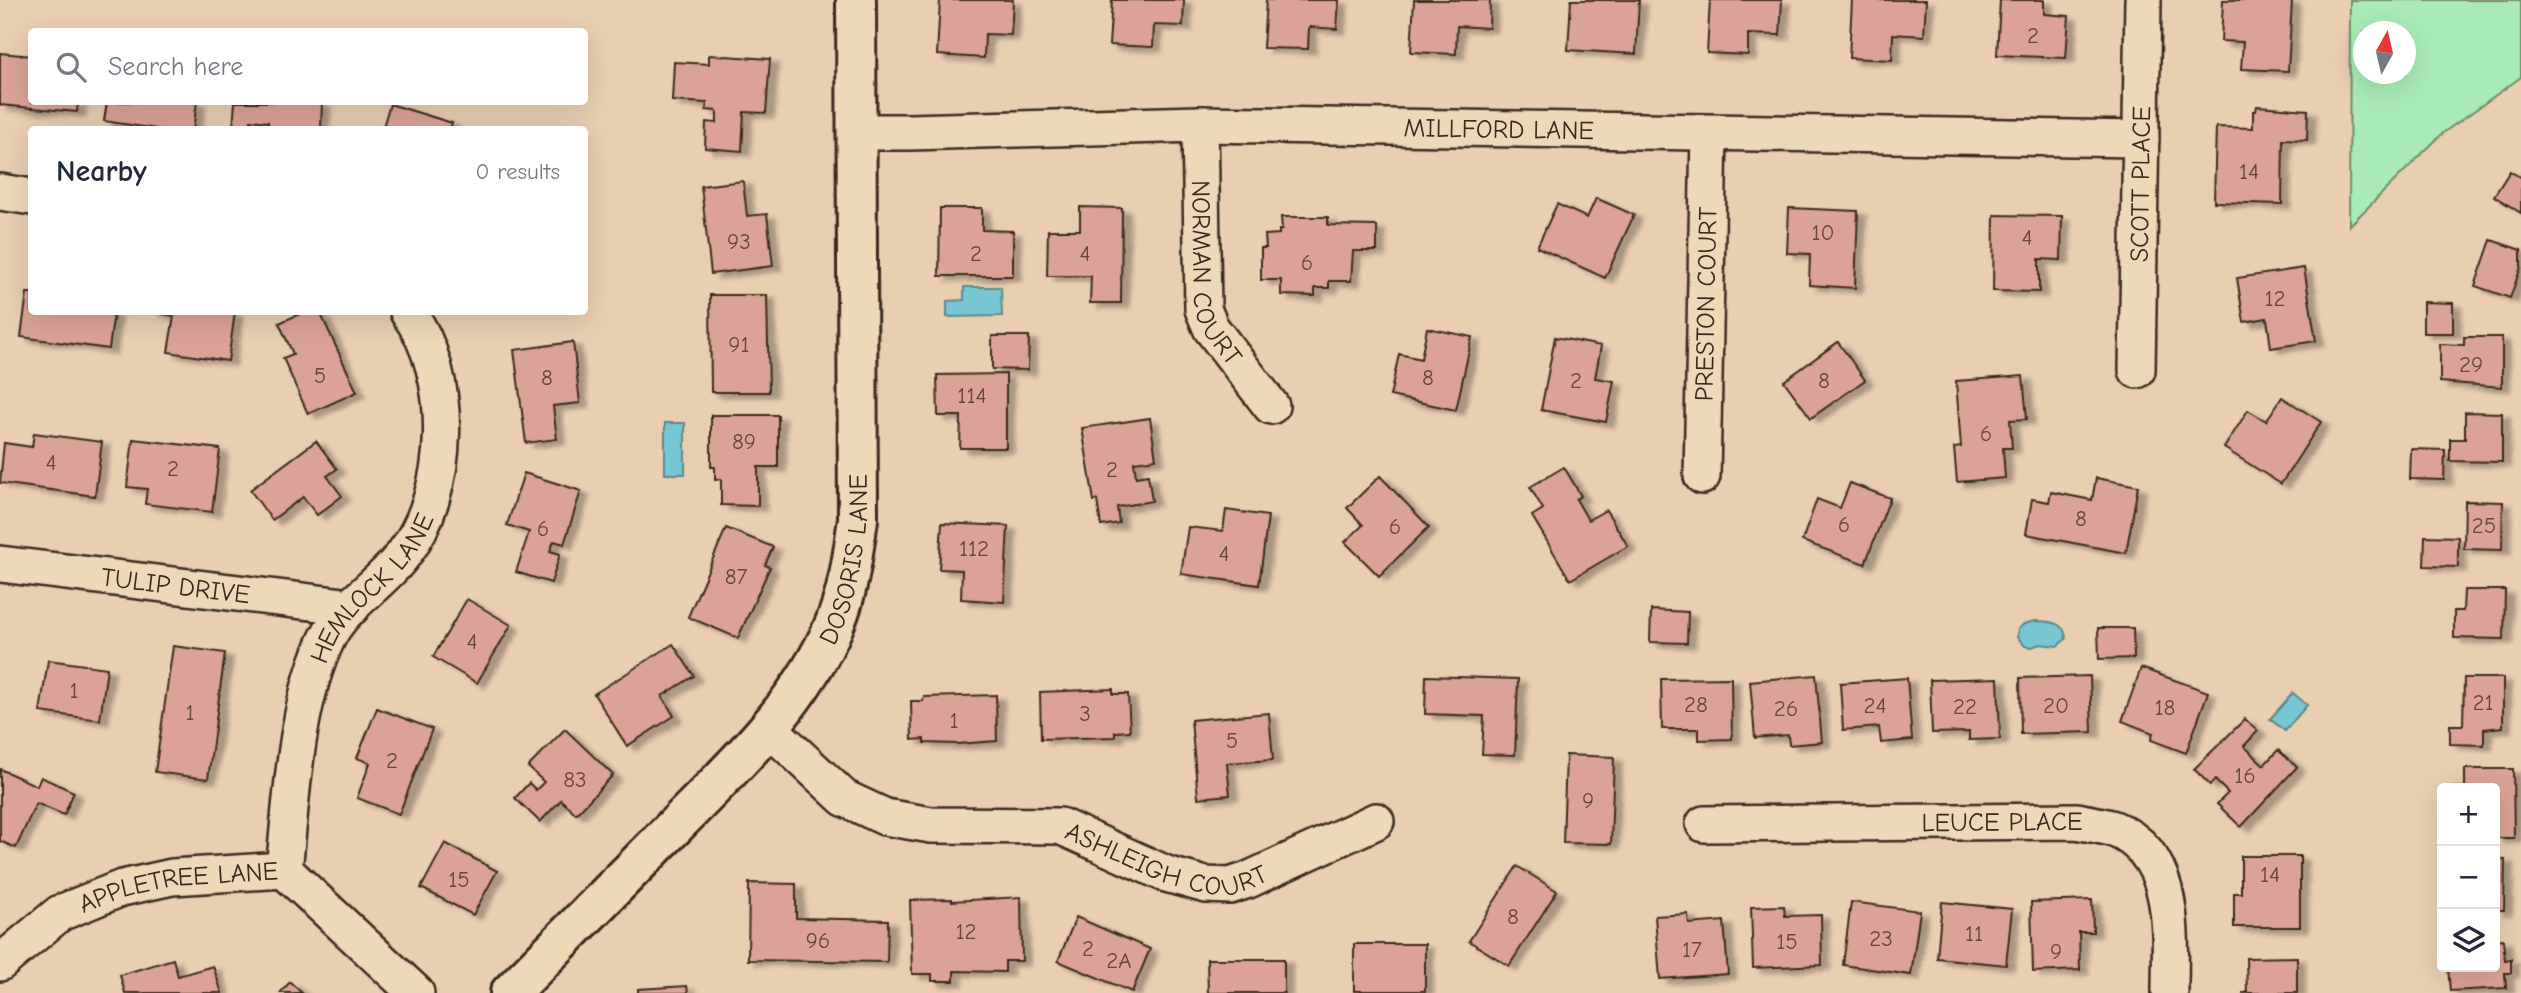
<!DOCTYPE html>
<html lang="en">
<head>
<meta charset="utf-8">
<style>
	body { margin:0; font-family:"Comic Neue",sans-serif; background:#f2f2f3; color:#1f2937 }
	.controls { position:absolute; right:21px; bottom:21px; display:grid; overflow:hidden; border-radius:7px; box-shadow:0 7px 28px #0002 }
	.controls button { width:63px; height:63px; display:grid; place-items:center; padding:0; border:0; border-bottom:2px solid #e0e1e3; background:#fff; color:#1f2937; font:35px sans-serif }
	.compass { position:absolute; left:2353px; top:21px; width:63px; height:63px; border-radius:50%; background:#fff; box-shadow:0 7px 28px #0002; rotate:8deg }
	.list { margin:0; padding:0; list-style:none }
	h2 { display:flex; justify-content:space-between; align-items:center; height:91px; margin:0; padding:0 28px; font-size:30px }
	h2 small { font-size:23px; font-weight:400; color:#747a83 }
	.icon { flex:none; width:38px; height:38px; fill:none; stroke:currentColor; stroke-width:2; stroke-linecap:round; stroke-linejoin:round }
	.map { position:relative; flex:none; width:2521px; height:993px; overflow:hidden }
	.search { position:absolute; background:#fff; box-shadow:0 7px 28px #0002; left:28px; top:28px; width:560px; height:77px; display:flex; align-items:center; gap:18px; box-sizing:border-box; padding:0 24px; border-radius:7px; color:#747a83; font-size:26px }
	.panel { position:absolute; background:#fff; box-shadow:0 7px 28px #0002; left:28px; top:126px; width:560px; height:189px; border-radius:7px }
	.map>svg:first-child { display:block }
	.green { fill:#a8ebb6; stroke:#728a6a; stroke-width:2; fill-rule:evenodd }
	.water { fill:#77c7d2; stroke:#5f888a; stroke-width:2 }
	.building { fill:#dba396; stroke:#3b2a1e; stroke-width:2; filter:url(#shadow) }
	.lines { fill:none; stroke-linecap:round; stroke-linejoin:round }
	.street-casing { stroke:#3b2a1e; stroke-width:40 }
	.secondary-casing { stroke:#3b2a1e; stroke-width:44 }
	.street { stroke:#edd9b7; stroke-width:35 }
	.secondary { stroke:#edd9b7; stroke-width:38 }
	.labels { text-anchor:middle; stroke-width:7; stroke-linejoin:round; paint-order:stroke }
	.number-label { font-size:23px; fill:#63483c }
	.street-label { font-size:26px; fill:#3b2a1e; stroke:#edd9b7 }
</style>
</head>
<body>
<div class="map">
<svg width="2521" height="993" viewBox="0 0 2521 993">
	<defs>
		<filter id="shadow"><feDropShadow dx="8" dy="4.5" stdDeviation="2" flood-color="#0004"/></filter>
	</defs>
	<rect width="100%" height="100%" fill="#e9ceb0"/>
	<filter id="ink" filterUnits="userSpaceOnUse"><feTurbulence type="fractalNoise" baseFrequency=".0143" numOctaves="2"/><feDisplacementMap in="SourceGraphic" scale="14" xChannelSelector="R" yChannelSelector="G"/><feConvolveMatrix kernelMatrix="1 2 1 2 8 2 1 2 1" color-interpolation-filters="sRGB"/></filter>
	<g filter="url(#ink)">
		<path class="green" d="M2350,0H2521V77L2443,133L2349,226ZM2364,32H2406V74H2364Z"/>
		<g class="water">
			<path d="M964,287H1001L1002,316L947,317V301L964,300Z"/>
			<rect x="665" y="423" width="20" height="51"/>
			<path d="M2035,621C2049,621 2066,622 2066,639L2057,646L2040,644L2032,647L2025,646L2017,637L2018,629L2024,624Z"/>
			<path d="M2293,693L2307,705L2285,731L2270,719Z"/>
		</g>
		<g class="building">
			<path d="M940,0H1013L1011,35L985,34L984,58L937,55Z"/>
			<path d="M1112,0H1184L1183,26L1154,25L1153,47L1109,45Z"/>
			<path d="M1266,0H1339L1337,29L1309,27L1308,49L1263,48Z"/>
			<path d="M1414,0H1490L1489,28L1457,26L1456,54L1411,52Z"/>
			<path d="M1571,0H1639L1636,54L1568,50Z"/>
			<path d="M1710,0H1782L1780,35L1748,34V55L1707,53Z"/>
			<path d="M1852,0H1926L1924,36L1893,34L1892,60L1849,58Z"/>
			<path d="M2000,0H2044V14L2069,16L2066,58L1997,55Z"/>
			<path d="M2223,0H2292L2288,71L2241,69L2243,42L2221,41Z"/>
			<path d="M0,53L32,56V102H78L77,112L0,105Z"/>
			<path d="M709,55L770,59L766,113L744,112L742,151L705,148L706,122L717,123V111L706,110L707,103L672,101L674,62L709,64Z"/>
			<path d="M107,102H197L193,130H163L104,121Z"/>
			<path d="M235,102H322L321,130H268V122L251,120V129L233,128Z"/>
			<path d="M390,104L452,123L450,130H382Z"/>
			<path d="M2257,106L2308,110L2307,140L2283,139L2282,204L2214,202L2216,127L2253,128V111H2256Z"/>
			<path d="M2510,171L2521,178V213L2494,196Z"/>
			<path d="M743,181L747,216L767,214L773,266L711,274L701,186Z"/>
			<path d="M1596,198L1634,215L1605,278L1537,247L1557,204L1587,218Z"/>
			<path d="M1080,207L1122,208L1121,303H1090L1091,276H1047L1048,230H1080Z"/>
			<path d="M940,208H982V230L1013,231V276H939Z"/>
			<path d="M1789,208L1858,211L1855,288L1809,285L1810,254L1787,253Z"/>
			<path d="M1994,215L2062,216L2061,260L2039,259V292L1993,291Z"/>
			<path d="M1281,217H1328V225L1377,226V251H1353L1351,281H1329V288H1315V296L1281,295V280H1261V248H1266L1265,235L1279,234V230H1282Z"/>
			<path d="M2491,240L2521,250V267L2510,298L2475,286Z"/>
			<path d="M2304,268L2316,341L2271,348L2267,318L2244,322L2237,278Z"/>
			<path d="M27,293H32V312H114L109,349L21,337Z"/>
			<path d="M710,295H767L769,392H711Z"/>
			<path d="M2423,302L2453,303V333H2423Z"/>
			<path d="M150,312H235L228,361L168,352L174,316Z"/>
			<path d="M304,312H320L357,392L308,414L283,358L293,354L279,323Z"/>
			<path d="M1427,328L1472,337L1456,410L1390,396L1399,354L1421,359Z"/>
			<path d="M992,336H1029L1028,370L992,369Z"/>
			<path d="M1555,337L1601,346L1595,378L1614,381L1606,422L1541,410Z"/>
			<path d="M2464,337H2502V387L2440,382V344L2464,345Z"/>
			<path d="M573,342L580,403L553,406L557,439L526,443L514,350Z"/>
			<path d="M1838,342L1865,380L1811,418L1784,381Z"/>
			<path d="M1006,374V448H960L961,416H938L937,375Z"/>
			<path d="M2023,376L2027,419L2010,420L2012,448H2003L2005,478L1957,482L1954,448L1961,447L1956,381Z"/>
			<path d="M2282,397L2321,422L2281,484L2224,448L2248,410L2266,421Z"/>
			<path d="M2465,412L2502,413V462L2450,461V439H2465Z"/>
			<path d="M711,415H778V467H758V506L721,505V479L715,480V467H711Z"/>
			<path d="M1150,418L1156,459L1134,462L1136,477L1148,475L1152,501L1117,507L1119,523L1101,526L1097,500L1094,501L1082,428Z"/>
			<path d="M34,433L102,442L95,496L0,483L4,443L32,447Z"/>
			<path d="M133,439L220,449L212,512L145,504L147,489L127,487Z"/>
			<path d="M316,441L337,469L327,476L342,496L317,515L303,497L272,520L250,490Z"/>
			<path d="M2411,449L2445,450L2444,480L2410,479Z"/>
			<path d="M1564,467L1581,496L1576,499L1588,520L1606,510L1628,546L1570,580L1532,516L1543,509L1530,487Z"/>
			<path d="M524,473L581,491L564,544L554,541L550,551L560,554L551,583L516,572L529,532L507,525Z"/>
			<path d="M1380,476L1429,527L1379,576L1345,542L1363,525L1347,508Z"/>
			<path d="M2096,478L2138,486L2126,553L2026,534L2032,499L2049,502L2051,492L2092,500Z"/>
			<path d="M1850,483L1890,498L1865,564L1802,541L1817,499L1840,508Z"/>
			<path d="M2465,501L2503,502L2502,550L2464,549Z"/>
			<path d="M1226,510L1268,516L1259,585L1181,574L1188,527L1223,531Z"/>
			<path d="M942,523L1008,526L1004,602L961,599L962,570L939,569Z"/>
			<path d="M726,528L773,547L765,565L770,567L738,638L688,617Z"/>
			<path d="M2425,536L2458,537V567L2424,566Z"/>
			<path d="M2464,590H2505L2504,639L2454,638V611H2463Z"/>
			<path d="M467,599L511,625L477,683L433,657Z"/>
			<path d="M1651,610L1688,612L1687,643L1650,642Z"/>
			<path d="M2098,628H2133L2134,658L2099,659Z"/>
			<path d="M673,644L694,676L662,696L674,716L627,746L594,694Z"/>
			<path d="M173,646L225,653L208,779L155,772Z"/>
			<path d="M48,660L107,668L100,720L40,712Z"/>
			<path d="M2141,668L2208,692L2186,753L2151,740L2153,733L2122,721Z"/>
			<path d="M1816,675L1822,742L1789,745L1788,735L1755,738L1750,681Z"/>
			<path d="M1426,676L1518,679L1515,755L1482,754L1484,716L1425,714Z"/>
			<path d="M2090,676L2092,732L2021,734L2020,678Z"/>
			<path d="M1731,678L1732,739L1699,740V729H1662L1661,679Z"/>
			<path d="M1907,678L1912,740L1881,743L1879,727L1843,730L1840,683Z"/>
			<path d="M1998,678L2000,739L1969,740V732L1932,733L1930,680Z"/>
			<path d="M2464,678H2503V727L2484,729V745L2450,744V725H2463Z"/>
			<path d="M1113,689V694H1128L1130,731L1115,732V737L1041,739L1040,692Z"/>
			<path d="M996,695L997,741L957,744L924,743V739L912,740L911,701H923L924,697Z"/>
			<path d="M377,708L432,729L399,814L357,798L370,763L357,758Z"/>
			<path d="M1269,713L1273,760L1227,763L1230,795L1198,798L1191,720Z"/>
			<path d="M2245,719L2258,731L2244,746L2264,765L2278,750L2297,767L2241,827L2217,804L2228,793L2215,780L2210,785L2194,769Z"/>
			<path d="M565,729L613,775L576,814L561,800L540,822L515,798L529,783L536,790L544,782L528,767Z"/>
			<path d="M1566,755L1614,757L1611,844L1563,843Z"/>
			<path d="M0,769L37,786L41,777L74,792L64,815L36,803L16,848L0,841Z"/>
			<path d="M2465,769H2513L2514,838H2495V788H2444L2465,787Z"/>
			<path d="M445,843L497,871L473,915L421,888Z"/>
			<path d="M2241,856H2300V927H2234V893H2241Z"/>
			<path d="M2495,859L2505,860L2504,910H2495Z"/>
			<path d="M1517,866L1557,891L1509,966L1469,941Z"/>
			<path d="M749,883L796,884V918L888,920L887,962L748,960Z"/>
			<path d="M1021,897L1022,961H1005V972L954,971V981H932V974H912L910,900L952,899V901Z"/>
			<path d="M2092,900L2093,932H2079L2080,970L2033,972L2031,902Z"/>
			<path d="M1851,902L1920,911L1911,975L1843,965Z"/>
			<path d="M1942,902L2012,909L2006,965L1937,958Z"/>
			<path d="M1784,906L1785,916L1821,915L1822,965L1753,968L1751,907Z"/>
			<path d="M1688,914L1689,924L1724,921L1728,974L1660,979L1655,916Z"/>
			<path d="M1076,917L1150,949L1132,992L1058,961Z"/>
			<path d="M2503,939L2505,960L2511,959V973H2505L2506,988L2450,991L2448,967H2495V940Z"/>
			<rect x="1354" y="944" width="71" height="47"/>
			<path d="M2297,957V993H2242H2247L2246,958Z"/>
			<path d="M173,959L178,976L213,966L222,993H125L120,975Z"/>
			<path d="M1207,959H1284V993H1208Z"/>
			<path d="M290,982L302,993H280Z"/>
			<path d="M687,986L688,993H638V989Z"/>
		</g>
		<g class="lines">
			<g class="street-casing">
				<g id="street">
					<path id="s1" d="M1200,124L1203,309L1211,328L1271,406"/>
					<path id="s2" d="M857,132H909L1200,124L2141,139"/>
					<path d="M0,192L32,197"/>
					<path id="s3" d="M2137,370L2143,0"/>
					<path id="s4" d="M1702,476L1709,133"/>
					<path id="s5" d="M0,564L352,607"/>
					<path id="s6" d="M768,727L844,798L885,817L931,825L1060,826L1166,874L1206,885L1230,886L1248,880L1376,821"/>
					<path id="s7" d="M1704,824L2077,821C2089,824 2103,825 2114,829C2179,855 2170,937 2170,993"/>
					<path id="s8" d="M284,870C292,796 295,704 328,637C345,604 381,584 403,555C452,493 455,375 408,312"/>
					<path id="s9" d="M0,963L60,913L122,888L172,877L284,870L416,993"/>
				</g>
			</g>
			<g class="secondary-casing">
				<g id="secondary">
					<path id="s10" d="M510,993C564,939 617,884 671,830C732,768 802,704 835,623C849,590 853,553 858,519L856,0"/>
				</g>
			</g>
			<use href="#street" class="street"/>
			<use href="#secondary" class="secondary"/>
		</g>
	</g>
	<g class="labels">
		<g class="number-label">
			<text x="2033" y="43">2</text>
			<text x="2249" y="179">14</text>
			<text x="1823" y="240">10</text>
			<text x="2027" y="245">4</text>
			<text x="739" y="249">93</text>
			<text x="976" y="261">2</text>
			<text x="1085" y="261">4</text>
			<text x="1307" y="270">6</text>
			<text x="2275" y="306">12</text>
			<text x="739" y="352">91</text>
			<text x="2471" y="372">29</text>
			<text x="320" y="383">5</text>
			<text x="547" y="385">8</text>
			<text x="1428" y="385">8</text>
			<text x="1576" y="388">2</text>
			<text x="1824" y="388">8</text>
			<text x="972" y="403">114</text>
			<text x="1986" y="441">6</text>
			<text x="744" y="449">89</text>
			<text x="51" y="470">4</text>
			<text x="173" y="476">2</text>
			<text x="1112" y="477">2</text>
			<text x="2081" y="526">8</text>
			<text x="1844" y="532">6</text>
			<text x="2484" y="533">25</text>
			<text x="1395" y="534">6</text>
			<text x="543" y="536">6</text>
			<text x="974" y="556">112</text>
			<text x="1224" y="561">4</text>
			<text x="736" y="584">87</text>
			<text x="472" y="649">4</text>
			<text x="74" y="698">1</text>
			<text x="2483" y="710">21</text>
			<text x="1696" y="712">28</text>
			<text x="1875" y="713">24</text>
			<text x="2056" y="713">20</text>
			<text x="1965" y="714">22</text>
			<text x="2165" y="715">18</text>
			<text x="1786" y="716">26</text>
			<text x="190" y="720">1</text>
			<text x="1085" y="721">3</text>
			<text x="954" y="728">1</text>
			<text x="1232" y="748">5</text>
			<text x="392" y="768">2</text>
			<text x="2245" y="783">16</text>
			<text x="575" y="787">83</text>
			<text x="1588" y="808">9</text>
			<text x="2270" y="882">14</text>
			<text x="459" y="887">15</text>
			<text x="1513" y="924">8</text>
			<text x="966" y="939">12</text>
			<text x="1974" y="941">11</text>
			<text x="1881" y="946">23</text>
			<text x="818" y="948">96</text>
			<text x="1787" y="949">15</text>
			<text x="1088" y="956">2</text>
			<text x="1692" y="957">17</text>
			<text x="2056" y="959">9</text>
			<text x="1119" y="968">2A</text>
		</g>
		<g class="street-label">
			<text dy="9" stroke="none"><textPath href="#s2" startOffset="642">MILLFORD LANE</textPath></text>
			<text dy="9" stroke="none"><textPath href="#s3" startOffset="186">SCOTT PLACE</textPath></text>
			<text dy="9" stroke="none"><textPath href="#s1" startOffset="152">NORMAN COURT</textPath></text>
			<text dy="9" stroke="none"><textPath href="#s4" startOffset="172">PRESTON COURT</textPath></text>
			<text dy="9" stroke="none"><textPath href="#s10" startOffset="560">DOSORIS LANE</textPath></text>
			<text dy="9" stroke="none"><textPath href="#s5" startOffset="177">TULIP DRIVE</textPath></text>
			<text dy="9" stroke="none"><textPath href="#s8" startOffset="304">HEMLOCK LANE</textPath></text>
			<text dy="9" stroke="none"><textPath href="#s7" startOffset="298">LEUCE PLACE</textPath></text>
			<text dy="9" stroke="none"><textPath href="#s6" startOffset="439">ASHLEIGH COURT</textPath></text>
			<text dy="9" stroke="none"><textPath href="#s9" startOffset="201">APPLETREE LANE</textPath></text>
		</g>
	</g>
</svg>
<div class="controls">
<button>+</button>
<button>−</button>
<button><svg class="icon" aria-label="layers" viewBox="0 0 24 24"><path d="M12 4l9 5-9 5-9-5zM3 14l9 5 9-5"/></svg></button>
</div>
<svg class="compass" viewBox="-18 -18 36 36"><path d="M0-13l5 13h-10z" fill="#e53935"/><path d="M0 13l5-13h-10z" fill="#747a83"/></svg>
<div class="search"><svg class="icon" aria-label="search" viewBox="0 0 24 24"><circle cx="10" cy="10" r="6"/><path d="M15 15l6 6"/></svg>Search here</div>
<section class="panel">
<h2>Nearby<small>0 results</small></h2>
<ul class="list">
</ul>
</section>
</div>
</body>
</html>
